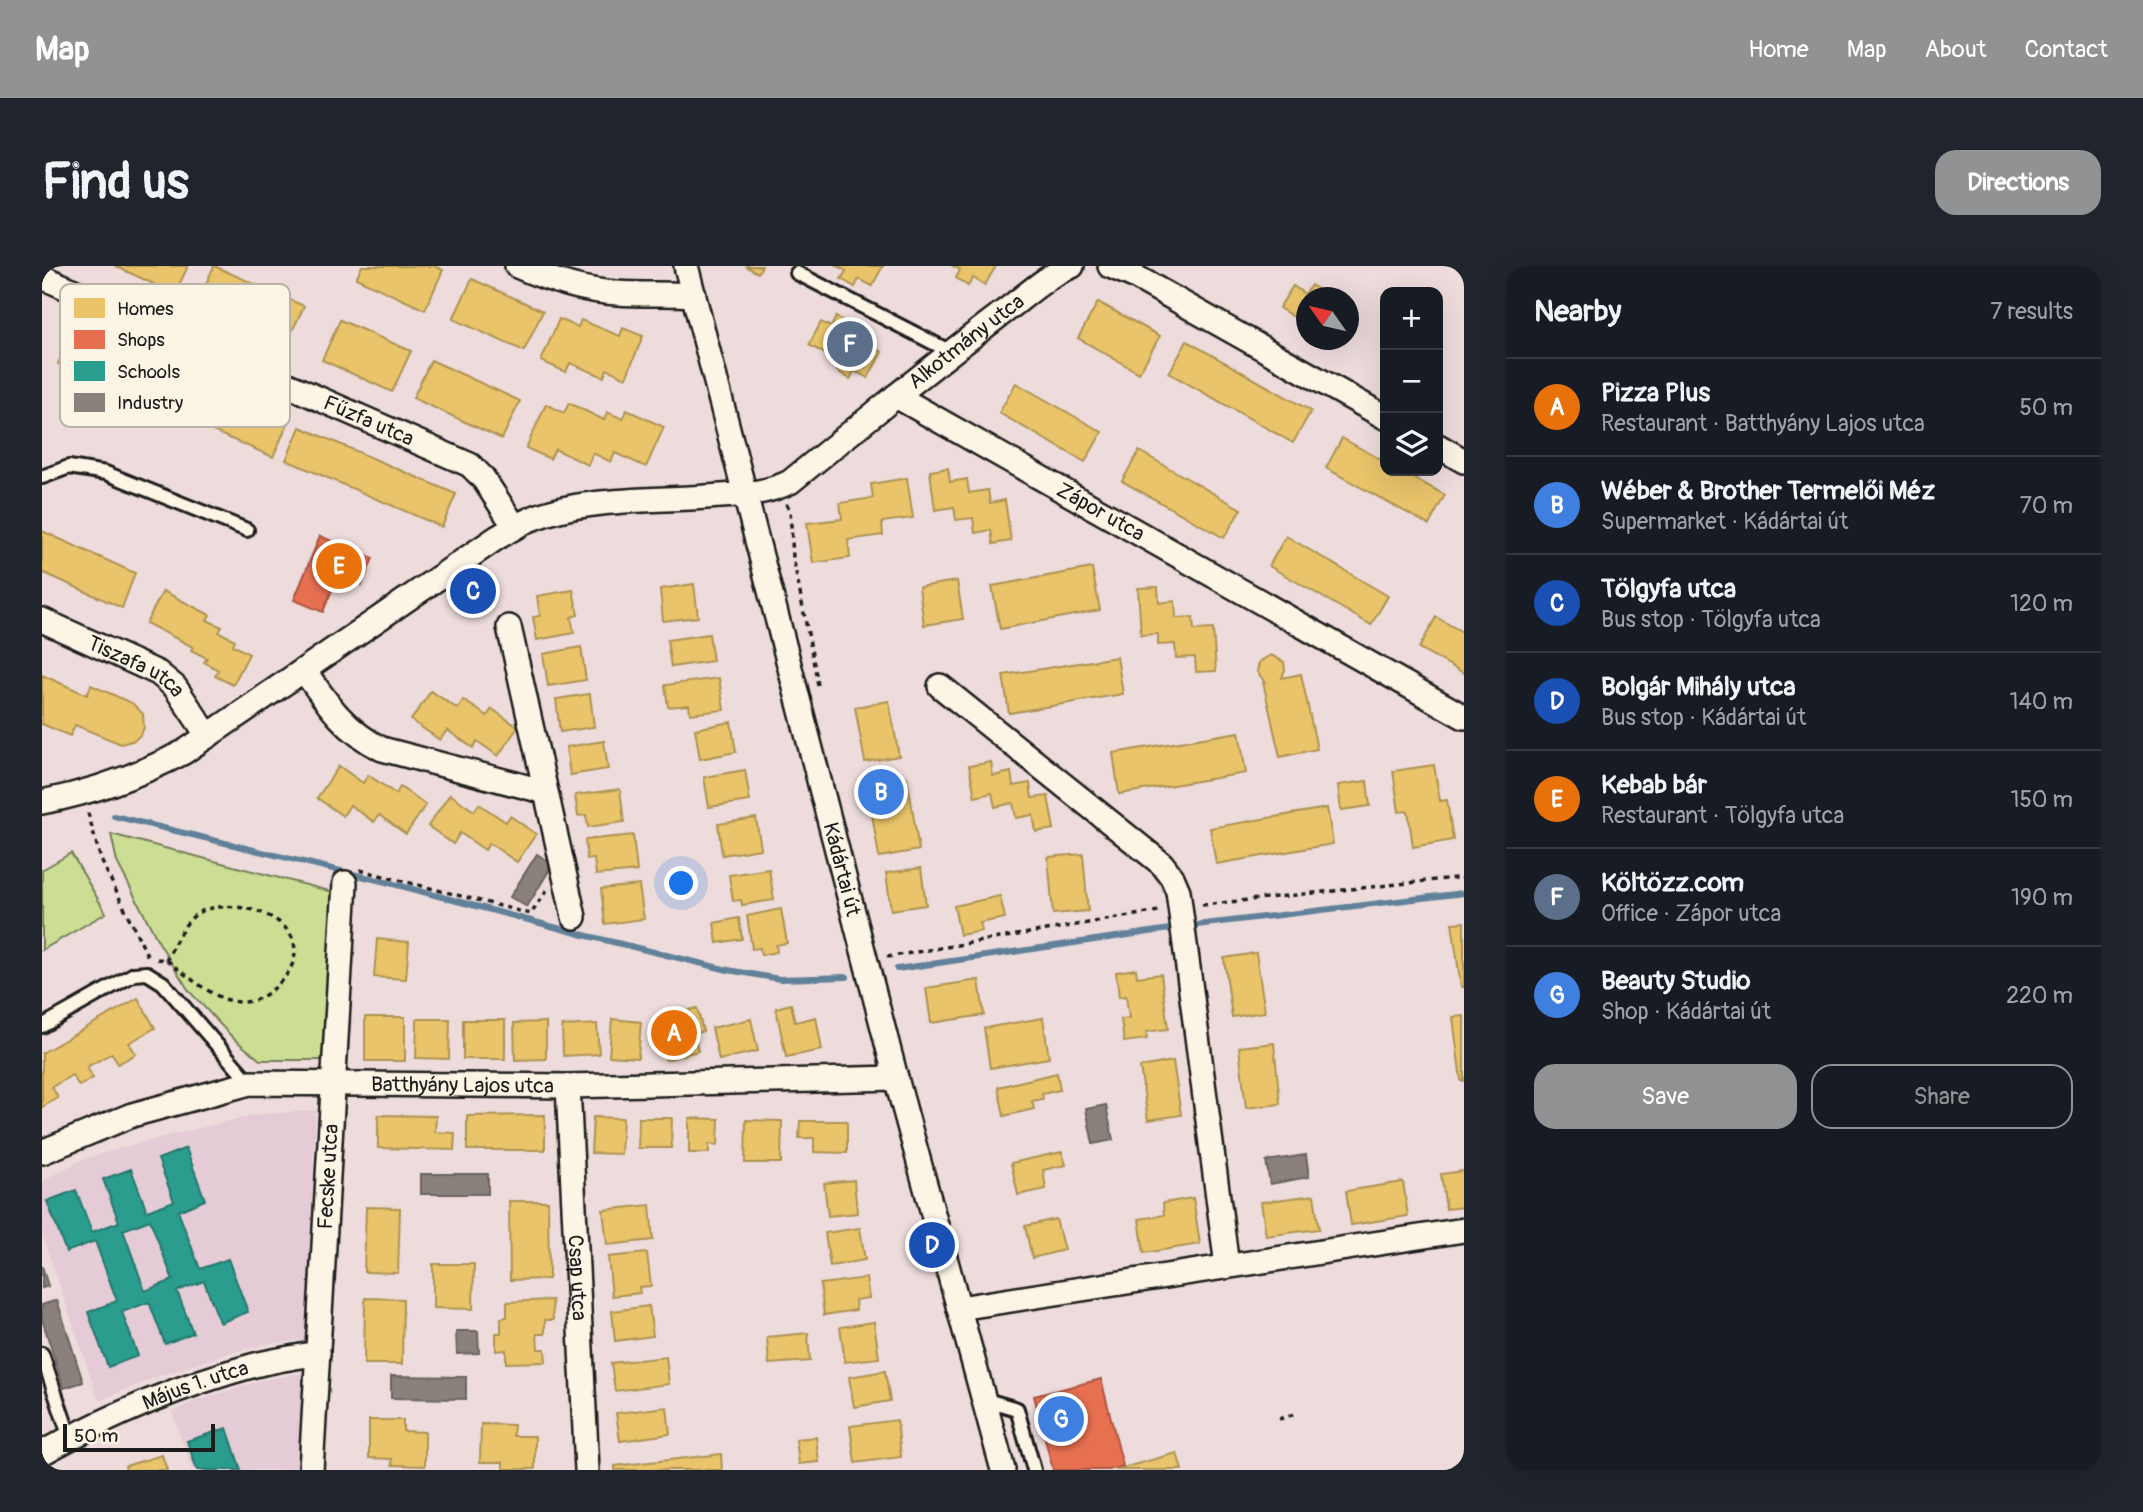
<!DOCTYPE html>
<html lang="en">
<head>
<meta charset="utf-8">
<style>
	body { margin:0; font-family:Pangolin,sans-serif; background:#20242c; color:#f1f3f6 }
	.controls { position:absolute; right:21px; top:21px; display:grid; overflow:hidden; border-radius:14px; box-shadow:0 7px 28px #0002 }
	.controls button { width:63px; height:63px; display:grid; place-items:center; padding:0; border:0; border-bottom:2px solid #363941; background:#171b24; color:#f1f3f6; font:35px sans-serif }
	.compass { position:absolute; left:1254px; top:21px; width:63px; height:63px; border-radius:50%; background:#171b24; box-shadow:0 7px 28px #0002; rotate:304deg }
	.scale { position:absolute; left:21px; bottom:18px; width:152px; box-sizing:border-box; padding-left:7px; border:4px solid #1c1c1c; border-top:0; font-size:19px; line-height:24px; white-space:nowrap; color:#1c1c1c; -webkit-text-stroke:5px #fcf5e5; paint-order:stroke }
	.you { position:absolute; left:640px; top:618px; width:24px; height:24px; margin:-18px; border:5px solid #fff; border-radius:50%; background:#1a73e8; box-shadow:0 0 0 10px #1a73e833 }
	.badge { display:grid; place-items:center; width:46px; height:46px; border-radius:50%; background:#919294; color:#fff; font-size:23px; font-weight:700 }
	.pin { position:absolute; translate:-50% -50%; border:4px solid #fff; box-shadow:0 2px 7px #0006 }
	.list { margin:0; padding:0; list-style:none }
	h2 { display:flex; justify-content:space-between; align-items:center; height:91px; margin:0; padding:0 28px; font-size:30px }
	h2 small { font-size:23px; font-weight:400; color:#9ea1a6 }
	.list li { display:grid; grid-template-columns:46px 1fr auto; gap:21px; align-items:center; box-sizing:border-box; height:98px; padding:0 28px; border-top:2px solid #363941 }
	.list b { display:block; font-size:26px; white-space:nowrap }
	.list p { margin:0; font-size:23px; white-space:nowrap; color:#9ea1a6 }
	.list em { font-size:23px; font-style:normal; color:#9ea1a6 }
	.actions { display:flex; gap:14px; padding:21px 28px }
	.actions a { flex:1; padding:16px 0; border:2px solid #919294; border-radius:21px; text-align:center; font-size:24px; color:#919294 }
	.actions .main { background:#919294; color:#fff }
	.icon { flex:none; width:38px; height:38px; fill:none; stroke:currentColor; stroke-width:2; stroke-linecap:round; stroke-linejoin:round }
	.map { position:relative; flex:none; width:1422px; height:1204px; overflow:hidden; border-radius:21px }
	header { display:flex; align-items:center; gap:42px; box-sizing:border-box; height:98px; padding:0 35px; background:#919294; color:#fff }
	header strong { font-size:33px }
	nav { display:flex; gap:38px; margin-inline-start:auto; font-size:24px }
	.intro { display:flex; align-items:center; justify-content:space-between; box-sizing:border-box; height:168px; padding:0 42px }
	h1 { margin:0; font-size:49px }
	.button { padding:18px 32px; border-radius:21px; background:#919294; color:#fff; font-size:24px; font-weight:700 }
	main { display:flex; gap:42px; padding:0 42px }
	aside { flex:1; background:#171b24; border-radius:21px; box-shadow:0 7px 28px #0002 }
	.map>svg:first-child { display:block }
	.built { fill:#e4cbd6 }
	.green { fill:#cbde93; stroke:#747d58; stroke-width:2 }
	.homes { fill:#e9c46a; stroke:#ac9253; stroke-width:2 }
	.shops { fill:#e76f51; stroke:#aa5641; stroke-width:2 }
	.schools { fill:#2a9d8f; stroke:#26766c; stroke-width:2; fill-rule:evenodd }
	.industry { fill:#8a817c; stroke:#69635f; stroke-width:2 }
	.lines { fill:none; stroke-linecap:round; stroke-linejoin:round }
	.stream { stroke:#618199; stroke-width:6 }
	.lane-casing { stroke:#1c1c1c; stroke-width:18 }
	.street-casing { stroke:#1c1c1c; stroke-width:28 }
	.path { stroke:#1c1c1c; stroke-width:3.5; stroke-dasharray:5 5; stroke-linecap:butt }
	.lane { stroke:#fcf5e5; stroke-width:12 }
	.street { stroke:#fcf5e5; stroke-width:23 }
	.labels { text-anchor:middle; stroke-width:7; stroke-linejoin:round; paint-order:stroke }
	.street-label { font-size:21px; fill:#1c1c1c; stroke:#fcf5e5 }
	.key { fill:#fcf5e5; stroke:#b9b4a9; stroke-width:2 }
	.key-label { font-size:19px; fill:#1c1c1c }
</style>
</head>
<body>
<header>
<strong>Map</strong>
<nav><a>Home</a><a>Map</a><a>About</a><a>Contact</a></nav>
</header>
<div class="intro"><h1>Find us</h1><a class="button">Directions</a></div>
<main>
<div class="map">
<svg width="1422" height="1204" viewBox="0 0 1422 1204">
	<rect width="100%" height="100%" fill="#eedcdc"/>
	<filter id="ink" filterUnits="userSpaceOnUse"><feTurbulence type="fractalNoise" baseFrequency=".0143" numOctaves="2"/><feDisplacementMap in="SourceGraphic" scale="14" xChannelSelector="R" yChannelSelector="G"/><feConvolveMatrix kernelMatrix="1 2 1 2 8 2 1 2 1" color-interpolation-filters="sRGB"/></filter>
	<g filter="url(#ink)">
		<g class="built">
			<path d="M274,844L263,1074L225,1078L187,1087L115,1111L57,1135L0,968V915L39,894L101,876L211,849Z"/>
			<path d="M260,1107L258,1204H150L130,1146L153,1135L221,1114Z"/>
		</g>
		<g class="green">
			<path d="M69,568L299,628L291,794H218L191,772L147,725L116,675L75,596Z"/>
			<path d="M29,587L64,647L0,684V604Z"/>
		</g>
		<g class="homes">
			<path d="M73,0H146L133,28Z"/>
			<path d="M172,0L262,40L244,78L155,38Z"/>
			<path d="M320,0H392L401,4L383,44L314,12Z"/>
			<path d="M703,0H720L716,7Z"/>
			<path d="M795,0H841L830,20L817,13L813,21L799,13L804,5Z"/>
			<path d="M911,0H954L943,19L931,12L926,20L914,12L918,4Z"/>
			<path d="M430,13L501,45L482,85L411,53Z"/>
			<path d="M1269,19L1285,29L1284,32H1265V59L1237,42L1251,20L1263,28Z"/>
			<path d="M1056,36L1118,70L1097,107L1036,72Z"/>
			<path d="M794,51L812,61L809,68L840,86L826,112L812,105L808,113L795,105L800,97L767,79L779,56L789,61Z"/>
			<path d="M1307,51L1313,54L1307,65Z"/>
			<path d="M517,53L536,61L539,54L578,70L581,62L601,70L584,112L565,103L562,111L528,97L524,106L499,95Z"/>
			<path d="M298,54L369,85L350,126L280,94Z"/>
			<path d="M31,62L63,76L60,82L102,100L105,93L139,108L124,144L98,132L95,139L43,116L45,111L16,98Z"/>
			<path d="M1145,75L1269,145L1251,177L1127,107Z"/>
			<path d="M389,94L478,135L460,173L371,132Z"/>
			<path d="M154,115L247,155L231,191L138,151Z"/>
			<path d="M974,117L1060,166L1043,196L957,147Z"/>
			<path d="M527,137L562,154L565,146L581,153L585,144L622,161L604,201L573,187L569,196L551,187L546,199L513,183L508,193L484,182L504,138L522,147Z"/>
			<path d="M258,161L414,228L400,261L244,194Z"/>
			<path d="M1300,172L1343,196V205H1359L1403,229L1387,259L1284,202Z"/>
			<path d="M1097,185L1199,243L1182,272L1080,215Z"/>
			<path d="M906,202L908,216L925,213L927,227L946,224L948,237L963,234L969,275L951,278L949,264L933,267L931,252L914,254L912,241L893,244L888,205Z"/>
			<path d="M865,212L871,252L840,256L841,269L806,274L808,292L771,297L765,257L800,253L798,237L831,232L829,218Z"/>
			<path d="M0,265L93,307L80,342L0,306Z"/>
			<path d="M1244,270L1346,330L1329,359L1227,300Z"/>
			<path d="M1050,302L1058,344L958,363L950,320Z"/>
			<path d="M915,315L921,353L882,359L877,321Z"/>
			<path d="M652,318L656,351L621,355L618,323Z"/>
			<path d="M1116,321L1117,337L1133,335L1134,352L1151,351L1152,364L1171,363L1174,405L1154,406L1153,391L1134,392L1133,378L1116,379V368L1099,369L1096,322Z"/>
			<path d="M531,324L536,349L529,351L532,367L495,374L491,351L498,350L495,330Z"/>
			<path d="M121,325L168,349L165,354L180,361L177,366L193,374L191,379L207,388L191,419L173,410L176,404L162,396L165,392L149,384L151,381L104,357Z"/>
			<path d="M1394,351L1422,367V407L1377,382Z"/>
			<path d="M667,368L671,395L629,401L625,374Z"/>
			<path d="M539,381L544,414L506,420L501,388Z"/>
			<path d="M1229,389L1242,396L1243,404L1240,412L1259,408L1275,483L1238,491L1221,416H1223L1215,406L1217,396Z"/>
			<path d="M1075,391L1081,428L967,447L961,409Z"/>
			<path d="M0,409L45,429L49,419L90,437L101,448L102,462L98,469L93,474L79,478L33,459L28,470L0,458Z"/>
			<path d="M677,412L682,444L648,448L647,439L626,441L623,419Z"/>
			<path d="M389,425L416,443L421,434L445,450L450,443L476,461L456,490L435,475L431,482L405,464L398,474L369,454Z"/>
			<path d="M548,428L552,461L518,466L514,433Z"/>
			<path d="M847,435L857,490L823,496L813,441Z"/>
			<path d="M689,456L694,486L658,493L653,463Z"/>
			<path d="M1197,466L1204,507L1077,528L1071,487Z"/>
			<path d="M562,475L566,503L528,509L524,481Z"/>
			<path d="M949,496L951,510L969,506L971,520L988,517L990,532L1006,530L1012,563L994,566L991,549L974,552L971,537L953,541L950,527L933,531L927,500Z"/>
			<path d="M1392,499L1398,535L1405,534L1411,574L1371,581L1366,545L1357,546L1351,505Z"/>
			<path d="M297,500L321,517L326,509L354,528L358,521L384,539L364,568L337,549L332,556L308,539L301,550L275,532Z"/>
			<path d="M703,504L708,535L667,541L662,511Z"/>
			<path d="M865,511L877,584L837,591L825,517Z"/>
			<path d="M1325,515L1328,540L1299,544L1296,519Z"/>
			<path d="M578,523L582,556L546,561L544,549L536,550L533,529Z"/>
			<path d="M408,528L432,545L437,538L464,556L468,550L494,568L475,596L447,577L443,584L418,567L411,578L386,560Z"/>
			<path d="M1285,542L1291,578L1174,598L1168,562Z"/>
			<path d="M714,552L719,583L680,589L676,558Z"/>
			<path d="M591,569L595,605L554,609L552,593H545L543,574Z"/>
			<path d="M1041,588L1046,645L1011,648L1006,591Z"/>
			<path d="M879,602L884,639L849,644L844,607Z"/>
			<path d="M727,603L732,634L700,639L699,634L691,635L687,609Z"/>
			<path d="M597,619L602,653L563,658L559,623Z"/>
			<path d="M958,630L963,652L938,657L940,665L918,669L912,640Z"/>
			<path d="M739,643L745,677L734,679L735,686L719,689L718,682L710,683L705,650Z"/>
			<path d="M697,652L700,673L675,677L672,657Z"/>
			<path d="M1422,656V721H1419L1410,657Z"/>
			<path d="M335,673L367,676L364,713L332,711Z"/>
			<path d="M1214,687L1223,746L1190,751L1182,692Z"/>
			<path d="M1094,703L1095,711L1119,708L1126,763L1104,766L1105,773L1082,776L1079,753L1087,752L1084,730L1077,731L1074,706Z"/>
			<path d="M937,714L942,749L889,757L884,722Z"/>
			<path d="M96,732L113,762L87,777L94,788L76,798L70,787L45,801L51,812L37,820L30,809L10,821L16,832L0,841V787Z"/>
			<path d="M749,738L753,756L774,751L780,784L744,791L734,742Z"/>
			<path d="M655,742L661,765L652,768L656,785L624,794L613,753Z"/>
			<path d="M1422,750V815H1419L1411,751Z"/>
			<rect x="323" y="751" width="40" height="44"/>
			<path d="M1001,752L1007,792L948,802L942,762Z"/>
			<path d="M375,753H408L407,793L374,792Z"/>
			<path d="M570,753L599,756L596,792L567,790Z"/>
			<path d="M709,753L716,785L677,794L670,762Z"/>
			<rect x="421" y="754" width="42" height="39"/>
			<path d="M504,756V793L473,794L472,757Z"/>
			<path d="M555,758L557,788L521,790L520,760Z"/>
			<path d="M1232,777L1238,838L1204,842L1197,781Z"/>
			<path d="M1131,795L1139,849L1106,854L1098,801Z"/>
			<path d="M1015,807L1018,824L1000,828L1001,833L990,835L992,843L962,850L956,821Z"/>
			<path d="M336,849L394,850L393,866L413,867L412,884L336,882Z"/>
			<path d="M503,849V884H425V850Z"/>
			<path d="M551,851L581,852L579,888L549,887Z"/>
			<path d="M597,852H630L629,882H596Z"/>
			<path d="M647,852L677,853L676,879L667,878V887H647Z"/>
			<path d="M704,854L740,855L739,897H703Z"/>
			<path d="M758,855H805V887L772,886V872H757Z"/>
			<path d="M1020,886L1024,899L1001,904L1004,923L976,929L969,897Z"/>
			<path d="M1422,905V941L1404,943L1399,908Z"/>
			<path d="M812,914L815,947L786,950L782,917Z"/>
			<path d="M1361,916L1366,950L1309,959L1304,925Z"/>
			<path d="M1272,929L1277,963L1224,970L1219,936Z"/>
			<path d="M1151,932L1158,978L1102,987L1097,953L1122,949L1121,937Z"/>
			<path d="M467,935H506L507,1013L468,1014Z"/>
			<path d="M608,939L611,974L565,979L561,944Z"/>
			<path d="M324,941L358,942L356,1007L322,1006Z"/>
			<path d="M1014,953L1022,984L990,992L983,960Z"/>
			<path d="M818,962L823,994L788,1000L783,967Z"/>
			<path d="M605,987L609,1020L597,1021L598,1027L570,1030L566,991Z"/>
			<path d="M391,998H432L431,1043L391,1042Z"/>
			<path d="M824,1012L827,1032L813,1034L814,1044L782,1049L778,1018Z"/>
			<path d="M323,1032L361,1033L360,1098H322Z"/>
			<path d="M510,1034L511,1054H503V1068H495L496,1083H503L504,1096L464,1097V1084L454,1085V1067H459V1052L465,1051V1036Z"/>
			<path d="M607,1040L611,1070L573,1075L570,1045Z"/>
			<path d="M832,1056L837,1092L803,1096L798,1061Z"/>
			<path d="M766,1067L768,1095L727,1098L725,1071Z"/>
			<path d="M624,1091L627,1118L573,1125L569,1097Z"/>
			<path d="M843,1105L848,1135L812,1141L807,1111Z"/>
			<path d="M625,1141L628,1168L578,1175L574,1147Z"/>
			<path d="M327,1154H361V1165L383,1166V1200L350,1199V1193L327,1192Z"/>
			<path d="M855,1154L859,1191L813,1197L808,1160Z"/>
			<path d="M439,1158L472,1159L471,1170H493V1203H461V1196H438Z"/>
			<path d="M774,1171L777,1196L757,1198L754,1173Z"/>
			<path d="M1135,1187L1140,1204H1073Z"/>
			<path d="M679,1188L680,1204H573V1200Z"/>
			<path d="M120,1189L125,1204H84L83,1200Z"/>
		</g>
		<g class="shops">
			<path d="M278,270L331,292L320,319L296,309L281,346L252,334Z"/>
			<path d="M1059,1113L1081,1200L1067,1204H1011L992,1130Z"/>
		</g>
		<g class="schools">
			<path d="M144,882L163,934L136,945L158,1003L186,993L206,1046L178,1057L162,1015L135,1025L151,1067L123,1078L107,1036L80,1046L96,1090L66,1101L46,1046L75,1035L53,975L24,986L5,935L34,924L50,966L77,956L61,913L89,903L105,945L132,935L116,893ZM108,954L131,1014L103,1025L81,964Z"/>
			<path d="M185,1162L199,1204H155L145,1175Z"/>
		</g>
		<g class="industry">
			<path d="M495,588L511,598L485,641L468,631Z"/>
			<path d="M1064,839L1071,874L1051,878L1044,843Z"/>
			<path d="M1264,889L1267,911L1228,918L1224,895Z"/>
			<rect x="379" y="908" width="67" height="20"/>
			<path d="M0,1000L6,1020L0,1022Z"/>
			<path d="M15,1034L41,1116L22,1122L0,1053V1039Z"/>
			<path d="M414,1065H436L437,1087L415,1088Z"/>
			<path d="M349,1110L424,1111V1133L349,1132Z"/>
		</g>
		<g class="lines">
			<g class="stream">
				<path d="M72,550L344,616L542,669L686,704L738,713L805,711"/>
				<path d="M1146,660L1422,627"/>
				<path d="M855,703L1135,662"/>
			</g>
			<g class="lane-casing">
				<g id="lane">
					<path d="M755,7L909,86"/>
					<path d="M0,211L27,201L64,207L205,264"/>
					<path d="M0,760L92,708L105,707L121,717L208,817"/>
					<path d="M0,1088L28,1172"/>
					<path d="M941,1133L975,1143L992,1204"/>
				</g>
			</g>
			<g class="street-casing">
				<g id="street">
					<path d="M475,0C507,14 540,25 575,27C601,29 627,27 652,29"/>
					<path id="s1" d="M644,0L854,812L961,1204"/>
					<path d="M1068,0L1092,10L1343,151"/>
					<path id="s2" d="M0,11L428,199L441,212L473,261"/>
					<path id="s3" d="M854,130C893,99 931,69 971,39C989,25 1008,8 1030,0"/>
					<path d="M1396,180L1422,195"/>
					<path id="s4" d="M0,354L116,407L133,421L166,470"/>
					<path d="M467,361L532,651"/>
					<path d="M262,404C284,436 303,465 340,483L504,526"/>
					<path d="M898,420L1120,598L1130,611L1136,625L1185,1000"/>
					<path id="s5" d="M0,536C51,526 96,510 142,486L456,271C467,265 477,258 489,253C538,232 611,235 664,231C693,229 721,229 748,216L854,130L1422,451"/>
					<path id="s6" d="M526,820L545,1204"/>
					<path id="s7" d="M0,886L90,849L208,817L526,820L854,812"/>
					<path d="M917,1042L1422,964"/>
					<path id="s8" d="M0,1187C67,1150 139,1119 213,1099C233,1094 255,1091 276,1087"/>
					<path id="s9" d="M269,1204L303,617"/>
				</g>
			</g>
			<g class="path">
				<path d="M744,238L748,243L751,291L776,419"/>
				<path d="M46,547L59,594L106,691"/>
				<path d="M318,604L489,648L505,624"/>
				<path d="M1160,639L1422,611"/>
				<path d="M845,691L1117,645"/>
				<path d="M115,693L124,694C163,722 199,762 241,713C251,702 256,688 251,674C240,643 178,631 153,649C140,659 132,680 124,694"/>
				<path d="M1237,1153L1256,1147"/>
			</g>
			<use href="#lane" class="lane"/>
			<use href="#street" class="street"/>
		</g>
	</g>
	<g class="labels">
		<g class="street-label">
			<text dy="7" stroke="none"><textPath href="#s3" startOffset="89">Alkotmány utca</textPath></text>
			<text dy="7" stroke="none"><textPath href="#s2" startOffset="357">Fűzfa utca</textPath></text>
			<text dy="7" stroke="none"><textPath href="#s5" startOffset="1204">Zápor utca</textPath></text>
			<text dy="7" stroke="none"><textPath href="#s4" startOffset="105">Tiszafa utca</textPath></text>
			<text dy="7" stroke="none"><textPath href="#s1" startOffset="623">Kádártai út</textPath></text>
			<text dy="7" stroke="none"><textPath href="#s7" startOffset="432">Batthyány Lajos utca</textPath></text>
			<text dy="7" stroke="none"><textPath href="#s9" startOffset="294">Fecske utca</textPath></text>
			<text dy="7" stroke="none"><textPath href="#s6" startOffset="192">Csap utca</textPath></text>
			<text dy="7" stroke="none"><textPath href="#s8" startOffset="168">Május 1. utca</textPath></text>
		</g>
	</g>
	<rect x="18" y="18" width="230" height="143" rx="10" class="key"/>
	<rect x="32" y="32" width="31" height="20" fill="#e9c46a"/>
	<rect x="32" y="64" width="31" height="19" fill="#e76f51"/>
	<rect x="32" y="95" width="31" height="20" fill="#2a9d8f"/>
	<rect x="32" y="127" width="31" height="19" fill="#8a817c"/>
	<g class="key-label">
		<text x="75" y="49">Homes</text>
		<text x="75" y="80">Shops</text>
		<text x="75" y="112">Schools</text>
		<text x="75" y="143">Industry</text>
	</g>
</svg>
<div class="controls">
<button>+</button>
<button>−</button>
<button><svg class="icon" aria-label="layers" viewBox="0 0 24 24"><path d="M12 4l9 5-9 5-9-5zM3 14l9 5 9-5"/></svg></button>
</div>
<svg class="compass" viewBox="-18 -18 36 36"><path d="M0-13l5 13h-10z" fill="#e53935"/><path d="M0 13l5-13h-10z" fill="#9ea1a6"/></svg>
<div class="scale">50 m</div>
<div class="you"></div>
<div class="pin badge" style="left:632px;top:767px;background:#e8710a">A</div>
<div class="pin badge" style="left:839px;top:526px;background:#3f7fe0">B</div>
<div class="pin badge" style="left:431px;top:325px;background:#1a4fb4">C</div>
<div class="pin badge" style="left:890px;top:979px;background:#1a4fb4">D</div>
<div class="pin badge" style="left:297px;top:300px;background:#e8710a">E</div>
<div class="pin badge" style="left:808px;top:78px;background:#5c6f8a">F</div>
<div class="pin badge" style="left:1019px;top:1153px;background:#3f7fe0">G</div>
</div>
<aside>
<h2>Nearby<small>7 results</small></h2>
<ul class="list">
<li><span class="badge" style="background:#e8710a">A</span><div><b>Pizza Plus</b><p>Restaurant · Batthyány Lajos utca</p></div><em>50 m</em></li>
<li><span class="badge" style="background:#3f7fe0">B</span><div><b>Wéber &amp; Brother Termelői Méz</b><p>Supermarket · Kádártai út</p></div><em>70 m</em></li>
<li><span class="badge" style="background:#1a4fb4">C</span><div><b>Tölgyfa utca</b><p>Bus stop · Tölgyfa utca</p></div><em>120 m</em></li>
<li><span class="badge" style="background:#1a4fb4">D</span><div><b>Bolgár Mihály utca</b><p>Bus stop · Kádártai út</p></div><em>140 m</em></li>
<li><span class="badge" style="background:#e8710a">E</span><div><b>Kebab bár</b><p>Restaurant · Tölgyfa utca</p></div><em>150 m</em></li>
<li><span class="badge" style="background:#5c6f8a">F</span><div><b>Költözz.com</b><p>Office · Zápor utca</p></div><em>190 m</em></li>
<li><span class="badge" style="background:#3f7fe0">G</span><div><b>Beauty Studio</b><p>Shop · Kádártai út</p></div><em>220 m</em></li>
</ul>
<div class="actions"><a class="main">Save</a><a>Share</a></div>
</aside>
</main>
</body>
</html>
